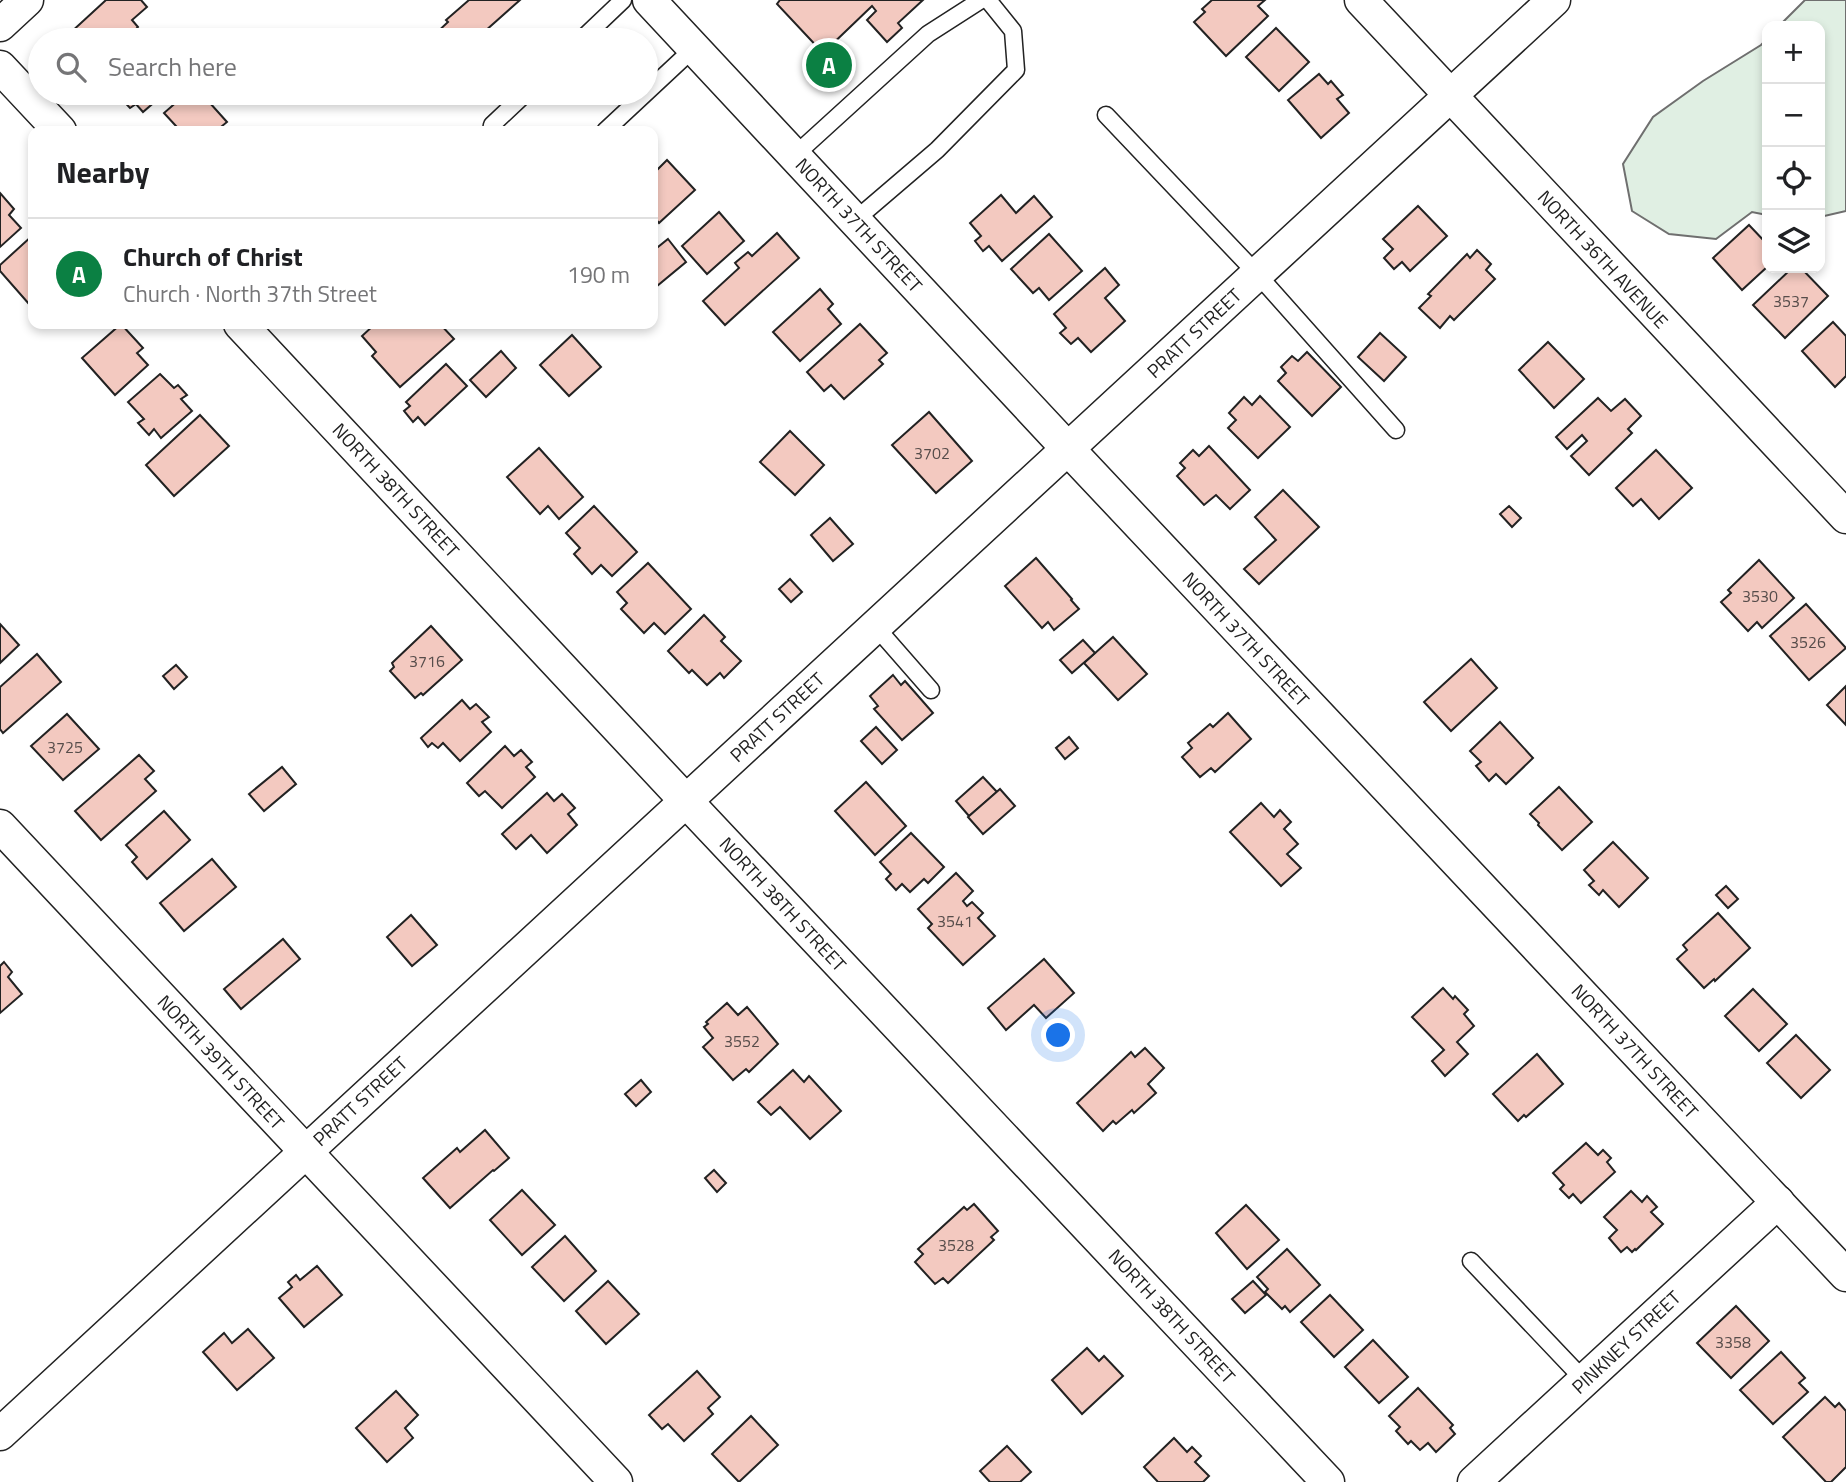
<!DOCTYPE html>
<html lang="en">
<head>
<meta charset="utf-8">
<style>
	body { margin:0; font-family:"Titillium Web",sans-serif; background:#f2f2f2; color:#202124 }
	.controls { position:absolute; right:21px; top:21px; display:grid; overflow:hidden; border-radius:14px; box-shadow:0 4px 10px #0003 }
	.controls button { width:63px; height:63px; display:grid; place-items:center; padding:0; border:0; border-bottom:2px solid #e0e0e0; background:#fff; color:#202124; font:35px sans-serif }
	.you { position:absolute; left:1059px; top:1036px; width:24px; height:24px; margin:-18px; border:5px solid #fff; border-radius:50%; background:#1a73e8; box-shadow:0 0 0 10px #1a73e833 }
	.badge { display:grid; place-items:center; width:46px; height:46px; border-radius:50%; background:#0b8043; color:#fff; font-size:23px; font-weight:700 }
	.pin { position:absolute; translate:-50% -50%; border:4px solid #fff; box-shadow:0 2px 7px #0006 }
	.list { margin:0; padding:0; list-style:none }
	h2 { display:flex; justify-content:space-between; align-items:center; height:91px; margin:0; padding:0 28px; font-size:30px }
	h2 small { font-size:23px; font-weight:400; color:#757577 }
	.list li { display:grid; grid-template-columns:46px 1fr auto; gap:21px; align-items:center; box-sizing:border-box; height:112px; padding:0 28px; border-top:2px solid #e0e0e0 }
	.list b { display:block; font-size:26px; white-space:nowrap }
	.list p { margin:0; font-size:23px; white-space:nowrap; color:#757577 }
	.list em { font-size:23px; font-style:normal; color:#757577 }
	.icon { flex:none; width:38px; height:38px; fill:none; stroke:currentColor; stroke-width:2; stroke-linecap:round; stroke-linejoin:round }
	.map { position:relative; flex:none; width:1846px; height:1482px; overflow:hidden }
	.search { position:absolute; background:#fff; box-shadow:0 4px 10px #0003; left:28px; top:28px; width:630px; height:77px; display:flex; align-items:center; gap:18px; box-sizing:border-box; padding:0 24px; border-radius:38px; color:#757577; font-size:26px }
	.panel { position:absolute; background:#fff; box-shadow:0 4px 10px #0003; left:28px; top:126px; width:630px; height:203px; border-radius:14px }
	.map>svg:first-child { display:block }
	.green { fill:#e0efe3; stroke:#6f6f6f; stroke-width:2 }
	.building { fill:#f3c9c0; stroke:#222; stroke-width:2 }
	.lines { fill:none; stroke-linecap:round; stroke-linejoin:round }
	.lane-casing { stroke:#222; stroke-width:19 }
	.street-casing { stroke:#222; stroke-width:35 }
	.lane { stroke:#fff; stroke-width:16 }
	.street { stroke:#fff; stroke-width:32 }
	.labels { text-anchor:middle; stroke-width:5; stroke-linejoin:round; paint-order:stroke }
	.number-label { font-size:16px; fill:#564c4a }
	.street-label { font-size:19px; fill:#222; stroke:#fff }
</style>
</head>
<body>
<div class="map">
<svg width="1846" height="1482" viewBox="0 0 1846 1482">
	<rect width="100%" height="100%" fill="#fff"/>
	<g class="green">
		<path d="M1805,0H1846V211L1820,217V26H1779Z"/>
		<path d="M1767,39V215L1752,212L1716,239L1669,234L1632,211L1623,164L1653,117L1703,81L1761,45Z"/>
	</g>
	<g class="building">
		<path d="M106,0H141L147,7L132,20L138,27L125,40H75L69,34Z"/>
		<path d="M469,0H520L475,40H465L463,38L461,40H436L433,36L448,22L446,20Z"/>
		<path d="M780,0H923L898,23L902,28L887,42L867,20L876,11L872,6L823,53L777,4Z"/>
		<path d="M1212,0H1265L1258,6L1268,16L1226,56L1194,22L1205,12L1202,9Z"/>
		<path d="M1276,28L1309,62L1279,91L1246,57Z"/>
		<path d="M1319,74L1328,84L1331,81L1343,95L1337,99L1349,113L1321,138L1288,100Z"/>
		<path d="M116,93H165L143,112L136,104L130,108Z"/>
		<path d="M187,93H201L227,122L216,131H171L176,126L164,113Z"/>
		<path d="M667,160L695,190L659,223L653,216V174Z"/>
		<path d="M0,193L14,209L9,215L21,228L0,247Z"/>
		<path d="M1001,195L1016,213L1034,196L1052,217L1002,261L989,246L983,251L975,241L981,236L970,223Z"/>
		<path d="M1418,206L1447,236L1410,271L1402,262L1394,269L1384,258L1393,249L1383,239Z"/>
		<path d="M719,212L744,241L707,274L682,246Z"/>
		<path d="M1749,225L1767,244V267L1742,290L1713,258Z"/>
		<path d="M777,233L799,258L725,325L703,301L739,268L735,263L748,252L752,256Z"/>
		<path d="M1049,234L1082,271L1049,300L1039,288L1033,293L1011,269Z"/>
		<path d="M33,235V300L29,304L0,271V265Z"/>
		<path d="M668,239L686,262L657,286L653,281V251Z"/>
		<path d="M1477,250L1491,264L1486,270L1495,279L1454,320L1450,316L1440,328L1419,308L1431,296L1428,294L1467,254L1470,258Z"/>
		<path d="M1105,268L1119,285L1105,298L1125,321L1091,352L1078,338L1071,344L1060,333L1066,328L1054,314Z"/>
		<path d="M1792,268H1801L1828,296L1785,338L1753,305Z"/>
		<path d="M820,289L833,304L828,309L841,324L800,361L773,332Z"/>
		<path d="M1833,322L1846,336V376L1835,387L1802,351Z"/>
		<path d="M121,324L143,348L137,353L148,365L115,395L82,358Z"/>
		<path d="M375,324H440L454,339L400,387L372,356L376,352L362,336Z"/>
		<path d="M860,324L887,353L879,360L883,364L844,399L831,385L824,391L807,372Z"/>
		<path d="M1380,333L1406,357L1384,381L1358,357Z"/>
		<path d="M572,335L601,367L569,396L540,365Z"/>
		<path d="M1548,342L1584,379L1554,408L1519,370Z"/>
		<path d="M501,351L516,368L486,397L470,380Z"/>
		<path d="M1307,352L1341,387L1312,416L1278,381L1286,373L1281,367L1292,356L1298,361Z"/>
		<path d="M446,364L467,386L425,425L418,417L413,422L404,411L410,406L406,402Z"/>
		<path d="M160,374L174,388L178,385L187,395L181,399L192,411L161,438L154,429L149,435L138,423L144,419L128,402Z"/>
		<path d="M1260,396L1290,427L1258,458L1228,428L1236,420L1229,413L1244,397L1252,405Z"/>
		<path d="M1598,398L1611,411L1625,399L1641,416L1628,429L1632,433L1589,475L1571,456L1587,441L1582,435L1567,449L1556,437Z"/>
		<path d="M929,412L972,461L936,493L892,445Z"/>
		<path d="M200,415L229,446L174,496L146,465Z"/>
		<path d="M790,431L824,465L795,495L760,462Z"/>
		<path d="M1209,446L1250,490L1230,509L1216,495L1204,505L1177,476L1185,468L1180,463L1193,450L1199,456Z"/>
		<path d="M539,448L583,497L559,519L548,506L540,514L507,477Z"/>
		<path d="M1656,450L1692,488L1659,519L1641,499L1633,506L1616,488Z"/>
		<path d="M1283,490L1319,527L1259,584L1244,569L1276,540L1255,517Z"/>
		<path d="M594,506L637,552L612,576L601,565L592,574L574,554L580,548L566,533Z"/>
		<path d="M1509,506L1521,518L1512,527L1500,514Z"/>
		<path d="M830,518L853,544L833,561L811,535Z"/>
		<path d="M1036,558L1072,599L1071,600L1079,609L1054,630L1048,622L1042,628L1005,586Z"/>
		<path d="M1759,560L1794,598L1762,628L1757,622L1748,631L1721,602L1731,593L1728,590Z"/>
		<path d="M648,563L691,609L665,634L654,623L644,633L621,609L627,603L617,592Z"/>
		<path d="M790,579L802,592L791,602L779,589Z"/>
		<path d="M1806,604L1846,648L1809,680L1770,636Z"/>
		<path d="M704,615L725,637L721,641L741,661L724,678L720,673L707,685L692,670L689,673L668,651Z"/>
		<path d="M0,624L19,645L0,663Z"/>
		<path d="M431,626L462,660L423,695L421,693L415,698L390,671L394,667L392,663Z"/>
		<path d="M1113,637L1147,674L1118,700L1084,663Z"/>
		<path d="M1083,640L1095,653L1072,673L1060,660Z"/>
		<path d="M37,654L61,682L3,733L0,729V687Z"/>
		<path d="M1471,659L1497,688L1451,731L1424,702Z"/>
		<path d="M176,665L187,677L174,689L163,676Z"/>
		<path d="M893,675L901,685L905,681L933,713L902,740L874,709L878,706L870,696Z"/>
		<path d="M1846,686V725L1827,705Z"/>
		<path d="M462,700L470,709L476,704L489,717L482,722L491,732L460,761L443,743L438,748L432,743L428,747L421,738Z"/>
		<path d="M1228,713L1251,739L1215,772L1211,768L1200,777L1182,757L1192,748L1188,743L1210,724L1213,727Z"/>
		<path d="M67,714L99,749L63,780L31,746Z"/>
		<path d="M1500,722L1533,758L1506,784L1496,774L1489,781L1476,766L1481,762L1470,751Z"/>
		<path d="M876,727L897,750L882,764L861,741Z"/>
		<path d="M1069,737L1078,748L1065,759L1056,748Z"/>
		<path d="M505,746L514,756L521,750L532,762L526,767L535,777L502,808L485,791L479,796L467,783Z"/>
		<path d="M139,755L154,771L145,779L156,791L101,840L75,811Z"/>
		<path d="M282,767L296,784L264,811L249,794Z"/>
		<path d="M983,777L997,792L969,816L956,801Z"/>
		<path d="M866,782L906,826L875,855L835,811Z"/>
		<path d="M1559,787L1592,822L1562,850L1538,825L1539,823L1530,814Z"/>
		<path d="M1000,789L1015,806L983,834L968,817Z"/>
		<path d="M547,793L554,801L562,794L575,808L568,814L577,825L547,853L531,835L516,849L502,834Z"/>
		<path d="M1261,803L1274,817L1280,810L1291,822L1284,829L1298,844L1287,854L1301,868L1281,886L1230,832Z"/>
		<path d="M164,811L190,840L147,879L132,862L137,857L126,845Z"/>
		<path d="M911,833L944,867L928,883L924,879L910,892L902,884L896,890L886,879L891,874L880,862Z"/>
		<path d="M1613,842L1648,878L1619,907L1603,890L1599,895L1589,885L1594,881L1584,870Z"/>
		<path d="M212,859L236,887L184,931L160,903Z"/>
		<path d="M956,873L973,891L963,901L967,906L972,902L983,913L978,918L995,936L963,965L928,928L932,924L918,909Z"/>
		<path d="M1726,886L1738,899L1728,908L1716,895Z"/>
		<path d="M1718,913L1750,948L1715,981L1714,979L1704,988L1677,959L1687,950L1683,945Z"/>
		<path d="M411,915L437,945L412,966L387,937Z"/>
		<path d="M283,939L300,959L241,1009L224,989Z"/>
		<path d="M1044,959L1074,993L1046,1018L1034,1005L1006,1030L988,1008Z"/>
		<path d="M4,962L12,972L8,977L22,994L0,1013V966Z"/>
		<path d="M1443,988L1453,999L1455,996L1468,1010L1464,1014L1474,1026L1457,1042L1468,1054L1445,1076L1432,1061L1444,1050L1412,1017Z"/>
		<path d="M1753,989L1787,1024L1759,1051L1725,1016Z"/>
		<path d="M727,1003L738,1015L747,1007L778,1044L749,1072L746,1069L733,1080L703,1047L713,1038L704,1027L708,1024L706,1022Z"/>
		<path d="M1796,1035L1830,1070L1801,1098L1767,1063Z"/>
		<path d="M1145,1048L1164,1068L1148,1084L1156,1093L1134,1113L1132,1110L1116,1124L1113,1121L1103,1131L1077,1103L1131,1052L1135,1057Z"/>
		<path d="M1537,1054L1563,1084L1526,1117L1524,1115L1518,1121L1493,1094Z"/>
		<path d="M793,1070L804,1082L809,1076L841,1111L810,1139L780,1107L771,1115L758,1102Z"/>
		<path d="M641,1080L651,1092L636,1106L625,1094Z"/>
		<path d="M485,1130L509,1158L494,1171L493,1170L450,1208L423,1178L457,1148L460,1152Z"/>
		<path d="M1586,1143L1598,1155L1603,1150L1611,1158L1607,1162L1615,1172L1581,1203L1573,1194L1569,1198L1560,1189L1564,1185L1553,1173Z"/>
		<path d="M714,1170L726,1183L717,1192L705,1178Z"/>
		<path d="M522,1190L555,1225L522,1255L490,1220Z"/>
		<path d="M1631,1191L1642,1202L1647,1196L1657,1207L1651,1212L1663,1224L1636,1250L1635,1249L1632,1252L1627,1247L1621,1252L1609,1238L1617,1230L1604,1217Z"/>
		<path d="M974,1204L998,1231L991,1237L994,1240L948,1283L943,1278L935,1284L915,1262L923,1254L918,1249L964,1207L967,1210Z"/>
		<path d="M1246,1205L1279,1240L1247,1269L1216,1233Z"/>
		<path d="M565,1236L596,1271L564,1301L532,1267Z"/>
		<path d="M1287,1249L1320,1285L1290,1312L1285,1306L1282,1309L1265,1292L1268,1289L1257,1277Z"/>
		<path d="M317,1266L342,1295L304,1327L279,1298L292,1287L288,1282L296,1275L300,1280Z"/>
		<path d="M608,1281L639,1314L606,1344L576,1311Z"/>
		<path d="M1253,1281L1266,1295L1245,1313L1232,1299Z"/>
		<path d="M1330,1295L1363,1330L1334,1357L1301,1322Z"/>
		<path d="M1736,1306L1769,1341L1731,1378L1697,1343Z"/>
		<path d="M248,1329L274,1358L237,1390L203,1352L224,1333L232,1343Z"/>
		<path d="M1373,1340L1408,1377L1379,1403L1345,1367Z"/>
		<path d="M1087,1348L1099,1361L1104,1356L1123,1376L1082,1414L1052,1380Z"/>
		<path d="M1781,1352L1805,1378L1799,1383L1808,1392L1773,1424L1740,1390Z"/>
		<path d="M697,1371L720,1397L708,1408L713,1414L684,1441L668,1424L662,1429L649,1415Z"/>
		<path d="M1418,1388L1453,1425L1450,1428L1455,1434L1436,1452L1428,1443L1420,1450L1411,1441L1408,1444L1396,1431L1400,1427L1389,1416Z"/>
		<path d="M396,1391L418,1415L405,1428L413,1438L387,1462L356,1428Z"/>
		<path d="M1825,1397L1835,1407L1839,1403L1846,1411V1467L1831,1482H1826L1783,1437Z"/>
		<path d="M751,1416L778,1445L739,1482L712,1454Z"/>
		<path d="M1174,1438L1187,1452L1192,1447L1201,1456L1195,1462L1209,1476L1203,1482H1158L1144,1467Z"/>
		<path d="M1007,1446L1031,1472L1020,1482H990L980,1471Z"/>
	</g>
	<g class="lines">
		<g class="lane-casing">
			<g id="lane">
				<path d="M581,40L623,0"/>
				<path d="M1106,115L1258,275L1396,430"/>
				<path d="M491,131L492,125L526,93"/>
				<path d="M605,131L694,48"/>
				<path d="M794,156L928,34L981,0"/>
				<path d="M854,221L937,150L1016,70L1013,31L988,0"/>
				<path d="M875,626L931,690"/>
				<path d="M1471,1261L1584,1380"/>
			</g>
		</g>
		<g class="street-casing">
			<g id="street">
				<path d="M649,0L1068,449L1846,1275"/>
				<path d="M1361,0L1846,517"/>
				<path d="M0,25L27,0"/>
				<path d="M0,67L60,131"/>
				<path d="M240,324L686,801L1328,1482"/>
				<path d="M0,826L616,1482"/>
				<path d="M0,1434L1554,0"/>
				<path d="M1474,1482L1778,1202"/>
			</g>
		</g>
		<use href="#lane" class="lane"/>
		<use href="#street" class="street"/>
	</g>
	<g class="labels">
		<g class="number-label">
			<text x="1791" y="307">3537</text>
			<text x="932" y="459">3702</text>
			<text x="1760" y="602">3530</text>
			<text x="1808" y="648">3526</text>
			<text x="427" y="667">3716</text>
			<text x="65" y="753">3725</text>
			<text x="955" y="927">3541</text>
			<text x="742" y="1047">3552</text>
			<text x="956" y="1251">3528</text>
			<text x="1733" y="1348">3358</text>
		</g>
		<g class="street-label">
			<text transform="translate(859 225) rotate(47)" y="7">NORTH 37TH STREET</text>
			<text transform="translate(1603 259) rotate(47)" y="7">NORTH 36TH AVENUE</text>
			<text transform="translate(1194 333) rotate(-43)" y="7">PRATT STREET</text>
			<text transform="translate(396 490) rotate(47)" y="7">NORTH 38TH STREET</text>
			<text transform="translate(1246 639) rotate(47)" y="7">NORTH 37TH STREET</text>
			<text transform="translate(777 717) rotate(-43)" y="7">PRATT STREET</text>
			<text transform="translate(783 904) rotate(47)" y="7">NORTH 38TH STREET</text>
			<text transform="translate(1635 1051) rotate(47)" y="7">NORTH 37TH STREET</text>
			<text transform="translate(221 1062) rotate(47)" y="7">NORTH 39TH STREET</text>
			<text transform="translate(360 1101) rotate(-43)" y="7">PRATT STREET</text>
			<text transform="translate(1172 1316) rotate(47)" y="7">NORTH 38TH STREET</text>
			<text transform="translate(1626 1342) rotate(-43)" y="7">PINKNEY STREET</text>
		</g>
	</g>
</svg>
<div class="controls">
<button>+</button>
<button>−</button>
<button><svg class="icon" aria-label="locate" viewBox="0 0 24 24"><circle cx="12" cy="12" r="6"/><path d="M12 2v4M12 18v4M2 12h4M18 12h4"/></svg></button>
<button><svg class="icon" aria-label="layers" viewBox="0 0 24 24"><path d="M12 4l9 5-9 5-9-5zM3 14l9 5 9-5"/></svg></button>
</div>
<div class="you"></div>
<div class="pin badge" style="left:829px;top:65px">A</div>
<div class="search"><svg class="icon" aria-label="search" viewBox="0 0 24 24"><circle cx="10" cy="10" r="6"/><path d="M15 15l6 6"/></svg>Search here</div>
<section class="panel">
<h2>Nearby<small></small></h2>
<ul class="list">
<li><span class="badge">A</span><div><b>Church of Christ</b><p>Church · North 37th Street</p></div><em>190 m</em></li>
</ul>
</section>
</div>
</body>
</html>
